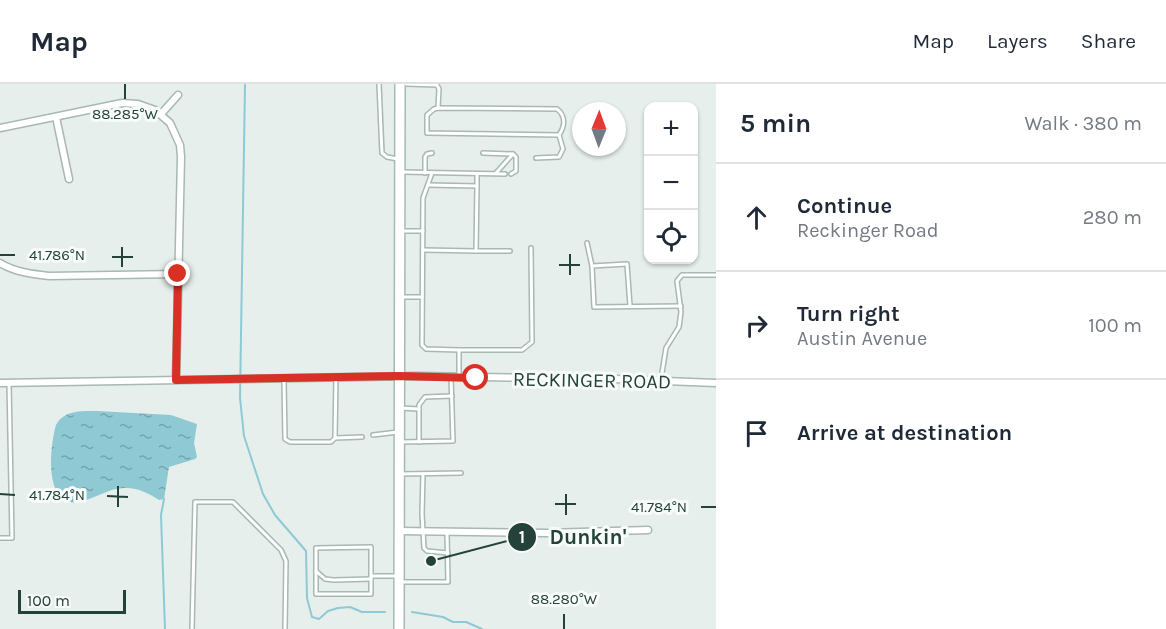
<!DOCTYPE html>
<html lang="en">
<head>
<meta charset="utf-8">
<style>
	body { margin:0; font-family:Karla,sans-serif; background:#f2f2f3; color:#1f2937 }
	.controls { position:absolute; right:18px; top:18px; display:grid; overflow:hidden; border-radius:12px; box-shadow:0 2px 4px #0004 }
	.controls button { width:54px; height:54px; display:grid; place-items:center; padding:0; border:0; border-bottom:2px solid #e0e1e3; background:#fff; color:#1f2937; font:30px sans-serif }
	.compass { position:absolute; left:572px; top:18px; width:54px; height:54px; border-radius:50%; background:#fff; box-shadow:0 2px 4px #0004; rotate:1deg }
	.scale { position:absolute; left:18px; bottom:15px; width:108px; box-sizing:border-box; padding-left:6px; border:3px solid #24423a; border-top:0; font-size:16px; line-height:21px; white-space:nowrap; color:#24423a; -webkit-text-stroke:4px #f7fbf9; paint-order:stroke }
	.stop { position:absolute; width:18px; height:18px; margin:-14px; border:4px solid #d93025; border-radius:50%; background:#fff }
	.stop.end { background:#d93025; border-color:#fff; box-shadow:0 2px 6px #0008 }
	.list { margin:0; padding:0; list-style:none }
	h2 { display:flex; justify-content:space-between; align-items:center; height:78px; margin:0; padding:0 24px; font-size:26px }
	h2 small { font-size:20px; font-weight:400; color:#747a83 }
	.list li { display:grid; grid-template-columns:39px 1fr auto; gap:18px; align-items:center; box-sizing:border-box; height:108px; padding:0 24px; border-top:2px solid #e0e1e3 }
	.list b { display:block; font-size:22px; white-space:nowrap }
	.list p { margin:0; font-size:20px; white-space:nowrap; color:#747a83 }
	.list em { font-size:20px; font-style:normal; color:#747a83 }
	.icon { flex:none; width:33px; height:33px; fill:none; stroke:currentColor; stroke-width:2; stroke-linecap:round; stroke-linejoin:round }
	.map { position:relative; flex:none; width:716px; height:545px; overflow:hidden }
	header { display:flex; align-items:center; gap:36px; box-sizing:border-box; height:84px; padding:0 30px; background:#fff; border-bottom:2px solid #e0e1e3 }
	header strong { font-size:28px }
	nav { display:flex; gap:33px; margin-inline-start:auto; font-size:21px }
	main { display:flex }
	aside { flex:1; background:#fff }
	.map>svg:first-child { display:block }
	.water { fill:url(#water-ripples) }
	.lines { fill:none; stroke-linecap:round; stroke-linejoin:round }
	.stream { stroke:#8ec9d4; stroke-width:2 }
	.lane-casing { stroke:#a8b8b2; stroke-width:6 }
	.street-casing { stroke:#a8b8b2; stroke-width:9 }
	.secondary-casing { stroke:#a4bbb3; stroke-width:12 }
	.lane { stroke:#fff; stroke-width:3 }
	.street { stroke:#fff; stroke-width:6 }
	.secondary { stroke:#fff; stroke-width:9 }
	.route { stroke:#d93025; stroke-width:8 }
	.ticks { fill:none; stroke:#24423a; stroke-width:2 }
	.labels { text-anchor:middle; stroke-width:6; stroke-linejoin:round; paint-order:stroke }
	.street-label { font-size:20px; fill:#24423a; stroke:#f7fbf9 }
	.ticks-label { font-size:15px; text-anchor:middle; fill:#24423a; stroke:#f7fbf9; stroke-width:6; stroke-linejoin:round; paint-order:stroke }
	.leader { fill:none; stroke:#24423a; stroke-width:2 }
	.callout-dot { fill:#24423a; stroke:#f7fbf9; stroke-width:2 }
	.mark-label { font-size:18px; text-anchor:middle; font-weight:bold; fill:#fff }
	.callout-label { font-size:21px; text-anchor:middle; font-weight:bold; fill:#24423a; stroke:#f7fbf9; stroke-width:6; stroke-linejoin:round; paint-order:stroke }
</style>
</head>
<body>
<header>
<strong>Map</strong>
<nav><a>Map</a><a>Layers</a><a>Share</a></nav>
</header>
<main>
<div class="map">
<svg width="716" height="545" viewBox="0 0 716 545">
	<defs>
		<pattern id="water-ripples" width="26" height="14" patternUnits="userSpaceOnUse" patternTransform="scale(1.5)"><rect width="26" height="14" fill="#8ec9d4"/><path d="M2 4q2-2 4 0t4 0M15 11q2-2 4 0t4 0" fill="none" stroke="#74a5ad"/></pattern>
	</defs>
	<rect width="100%" height="100%" fill="#e6efeb"/>
	<path class="water" d="M97,327L171,331L197,340L194,359L197,373L195,375L169,383L164,415L159,416C149,409 136,403 124,404C108,404 95,415 79,418C43,424 50,361 56,341C64,326 81,327 97,327Z"/>
	<g class="lines">
		<g class="stream">
			<path d="M245,0L240,314L244,352L263,410L275,431L306,467L307,514L312,533L319,535L328,527L338,524L350,523L362,528H385"/>
			<path d="M164,415L161,431L165,545"/>
			<path d="M412,528L443,533L453,538H466L482,545"/>
		</g>
		<g class="lane-casing">
			<g id="lane">
				<path d="M379,0L382,69L387,73L398,75"/>
				<path d="M406,0L437,1L439,5L438,24"/>
				<path d="M438,24L557,25C566,32 565,42 559,51L427,49V31L434,25Z"/>
				<path d="M483,69L513,70L516,73V87L511,90"/>
				<path d="M536,74L559,73L563,65L559,51"/>
				<path d="M402,88L505,90"/>
				<path d="M425,89V73L427,70L432,69"/>
				<path d="M432,89L423,114L422,261L426,265L459,266"/>
				<path d="M496,89L513,70"/>
				<path d="M428,101L477,102L476,167H510"/>
				<path d="M477,102V90"/>
				<path d="M401,147H423"/>
				<path d="M587,159L592,182"/>
				<path d="M423,166L476,167"/>
				<path d="M400,213H422"/>
				<path d="M630,222L627,180L592,182L594,223L681,222"/>
				<path d="M459,292V266H522L532,258L531,164"/>
				<path d="M661,295L666,264L679,243L681,228L677,197L682,191H716"/>
				<path d="M284,296L285,355L290,358H331L335,354L336,293"/>
				<path d="M400,324L419,325"/>
				<path d="M373,351L398,348"/>
				<path d="M335,354L362,353"/>
				<path d="M401,358L453,357L451,293"/>
				<path d="M419,358V321L425,313L452,312"/>
				<path d="M401,390L461,389"/>
				<path d="M423,390L422,430L424,464L427,467L448,469"/>
				<path d="M0,454H12L9,299"/>
				<path d="M316,487L325,495L334,496L371,495"/>
				<path d="M371,492V510H316V464L371,463V492H397"/>
				<path d="M401,498H448L447,449"/>
				<path d="M192,545L195,418H233L281,466L286,477L285,545"/>
			</g>
		</g>
		<g class="street-casing">
			<g id="street">
				<path d="M161,30L178,11"/>
				<path d="M56,33L69,95"/>
				<path d="M0,44L122,19L138,20L155,26L170,39L180,61L181,73L176,296"/>
				<path d="M0,179C15,188 32,190 49,192L178,190"/>
				<path d="M0,299L417,292L615,295L716,299"/>
				<path d="M399,447L547,449L648,446"/>
			</g>
		</g>
		<g class="secondary-casing">
			<path id="secondary" d="M399,545L400,0"/>
		</g>
		<use href="#lane" class="lane"/>
		<use href="#street" class="street"/>
		<use href="#secondary" class="secondary"/>
	</g>
	<g class="lines">
		<path class="route" d="M178,190L176,296L399,292L476,294"/>
	</g>
	<path class="ticks" d="M125,15V0M0,171H15M112,173H133M559,181H580M122,183V163M570,191V170M0,410L15,411M107,412L128,413M555,420H576M118,423V402M701,423H716M566,431V410M564,545V530"/>
	<g class="labels">
		<g class="street-label">
			<text transform="translate(592 296) rotate(1)" y="7">RECKINGER ROAD</text>
		</g>
	</g>
	<g class="ticks-label">
		<text x="125" y="35">88.285°W</text>
		<text x="57" y="176">41.786°N</text>
		<text x="57" y="416">41.784°N</text>
		<text x="659" y="428">41.784°N</text>
		<text x="564" y="520">88.280°W</text>
	</g>
	<path class="leader" d="M431 477L522 453"/>
	<g class="callout-dot">
		<circle cx="431" cy="477" r="6"/>
		<circle cx="522" cy="453" r="15"/>
	</g>
	<g class="mark-label">
		<text x="522" y="459">1</text>
	</g>
	<g class="callout-label">
		<text x="588" y="460">Dunkin'</text>
	</g>
</svg>
<div class="controls">
<button>+</button>
<button>−</button>
<button><svg class="icon" aria-label="locate" viewBox="0 0 24 24"><circle cx="12" cy="12" r="6"/><path d="M12 2v4M12 18v4M2 12h4M18 12h4"/></svg></button>
</div>
<svg class="compass" viewBox="-18 -18 36 36"><path d="M0-13l5 13h-10z" fill="#e53935"/><path d="M0 13l5-13h-10z" fill="#747a83"/></svg>
<div class="scale">100 m</div>
<div class="stop" style="left:476px;top:294px"></div>
<div class="stop end" style="left:178px;top:190px"></div>
</div>
<aside>
<h2>5 min<small>Walk · 380 m</small></h2>
<ul class="list">
<li><svg class="icon" aria-label="ahead" viewBox="0 0 24 24"><path d="M12 20V5M6 11l6-6 6 6"/></svg><div><b>Continue</b><p>Reckinger Road</p></div><em>280 m</em></li>
<li><svg class="icon" aria-label="right" viewBox="0 0 24 24"><path d="M7 20v-9h11M14 6l5 5-5 5"/></svg><div><b>Turn right</b><p>Austin Avenue</p></div><em>100 m</em></li>
<li><svg class="icon" aria-label="arrive" viewBox="0 0 24 24"><path d="M6 21V4h12l-3 4 3 4H6"/></svg><div><b>Arrive at destination</b></div></li>
</ul>
</aside>
</main>
</body>
</html>
